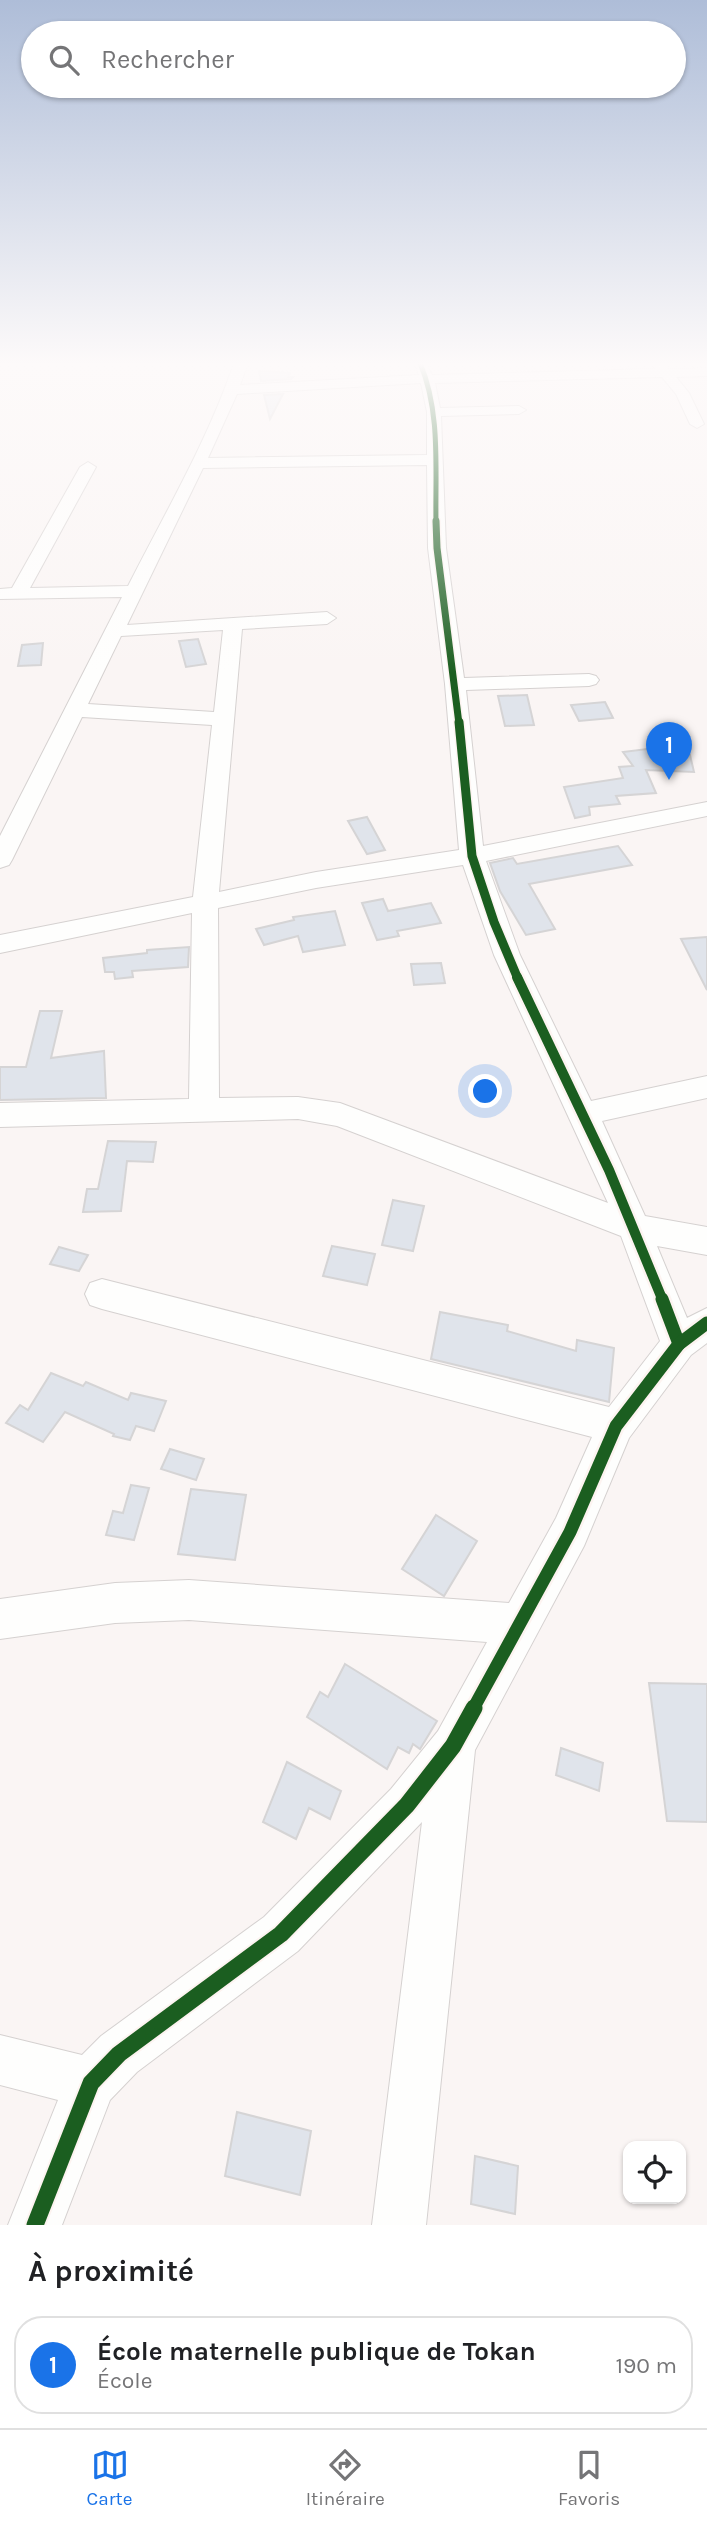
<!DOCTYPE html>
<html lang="fr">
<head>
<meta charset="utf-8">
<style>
	body { margin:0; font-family:Karla,sans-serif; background:#f6f6f6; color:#202124 }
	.controls { position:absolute; right:21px; bottom:21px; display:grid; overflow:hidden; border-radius:14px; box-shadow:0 2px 5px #0004 }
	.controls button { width:63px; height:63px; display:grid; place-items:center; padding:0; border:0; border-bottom:2px solid #e0e0e0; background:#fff; color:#202124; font:35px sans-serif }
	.you { position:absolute; left:486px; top:1092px; width:24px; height:24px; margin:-18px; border:5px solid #fff; border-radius:50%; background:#1a73e8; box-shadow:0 0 0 10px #1a73e833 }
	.badge { display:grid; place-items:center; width:46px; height:46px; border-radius:50%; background:#1a73e8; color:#fff; font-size:23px; font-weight:700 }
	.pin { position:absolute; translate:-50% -58px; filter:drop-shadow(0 2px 4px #0008) }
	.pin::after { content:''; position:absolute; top:37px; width:24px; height:21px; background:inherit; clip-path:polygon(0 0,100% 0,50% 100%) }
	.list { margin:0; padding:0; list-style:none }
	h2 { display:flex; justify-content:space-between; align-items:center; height:91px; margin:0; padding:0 28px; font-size:30px }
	h2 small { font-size:23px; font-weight:400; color:#757577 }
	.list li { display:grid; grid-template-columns:46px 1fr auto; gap:21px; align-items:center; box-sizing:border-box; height:98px; margin:0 14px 14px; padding:0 14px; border:2px solid #e0e0e0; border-radius:28px }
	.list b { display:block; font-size:26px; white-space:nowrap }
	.list p { margin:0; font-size:23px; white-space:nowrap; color:#757577 }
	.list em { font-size:23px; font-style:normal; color:#757577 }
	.icon { flex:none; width:38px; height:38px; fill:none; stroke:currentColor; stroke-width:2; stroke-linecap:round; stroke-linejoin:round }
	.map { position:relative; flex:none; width:707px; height:2225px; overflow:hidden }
	.search { position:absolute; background:#fff; box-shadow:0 2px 5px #0004; left:21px; right:21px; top:21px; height:77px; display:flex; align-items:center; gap:18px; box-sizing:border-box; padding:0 24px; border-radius:38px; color:#757577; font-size:26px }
	.sheet { height:203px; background:#fff }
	nav { display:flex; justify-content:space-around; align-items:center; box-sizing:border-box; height:98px; border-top:2px solid #e0e0e0; background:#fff; font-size:19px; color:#757577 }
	nav a { display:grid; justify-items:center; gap:4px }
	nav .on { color:#1a73e8 }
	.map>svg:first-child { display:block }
	.building { fill:#e0e4eb; stroke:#d5d4d5; stroke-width:2 }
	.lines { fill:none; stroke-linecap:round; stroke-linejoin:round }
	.minor-casing { stroke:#d5d1d0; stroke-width:2 }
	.minor { fill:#fefefd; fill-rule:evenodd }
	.cycleway-far5-casing { stroke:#fdf4f1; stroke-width:7 }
	.cycleway-far4-casing { stroke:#fdf4f1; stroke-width:10 }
	.cycleway-far3-casing { stroke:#fdf4f1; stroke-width:12 }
	.cycleway-far2-casing { stroke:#fdf4f1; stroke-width:15 }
	.cycleway-far1-casing { stroke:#fdf4f1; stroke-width:18 }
	.cycleway-casing { stroke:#fdf4f1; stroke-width:21 }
	.cycleway-far5 { stroke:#1b5e20; stroke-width:5 }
	.cycleway-far4 { stroke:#1b5e20; stroke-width:7 }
	.cycleway-far3 { stroke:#1b5e20; stroke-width:9 }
	.cycleway-far2 { stroke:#1b5e20; stroke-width:10 }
	.cycleway-far1 { stroke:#1b5e20; stroke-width:13 }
	.cycleway { stroke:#1b5e20; stroke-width:17 }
</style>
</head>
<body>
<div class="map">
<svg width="707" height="2225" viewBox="0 0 707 2225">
	<rect width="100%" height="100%" fill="#faf5f4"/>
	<g class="building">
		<path d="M259,371L290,373L288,377H293L291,379L261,381Z"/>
		<path d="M283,394L270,419L264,395Z"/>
		<path d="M198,639L206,664L186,667L179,641Z"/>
		<path d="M43,643L41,665L18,666L22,645Z"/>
		<path d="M527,695L534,725L505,726L498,696Z"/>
		<path d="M605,702L613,718L579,721L571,705Z"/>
		<path d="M647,749L650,754L690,755L694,772L646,770L656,793L616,796L620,804L589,807L590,815L575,818L564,787L623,778L619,767L633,766L623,752Z"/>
		<path d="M367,817L385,850L367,854L348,821Z"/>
		<path d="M618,846L632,865L529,884L555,929L526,935L500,891L490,863L513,858L517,864Z"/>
		<path d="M383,899L388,911L431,903L441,923L397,931L399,936L377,940L362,903Z"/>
		<path d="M335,911L345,945L303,952L298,936L264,945L256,929L294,920L293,917Z"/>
		<path d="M707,937V990L681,939Z"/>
		<path d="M189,947L188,967L132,971L133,977L115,979L114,972H105L103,958L147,953V950Z"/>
		<path d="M441,963L445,983L414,985L411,964Z"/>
		<path d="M40,1011H62L51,1058L104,1051L106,1098L0,1100V1067H26Z"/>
		<path d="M108,1141L156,1142L153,1162L127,1161L121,1211L83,1212L87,1189H98Z"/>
		<path d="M393,1200L424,1206L413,1251L382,1245Z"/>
		<path d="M332,1246L375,1254L367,1285L323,1276Z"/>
		<path d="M59,1247L88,1255L79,1271L50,1264Z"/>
		<path d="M440,1312L508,1325L507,1331L576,1351L577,1340L614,1348L609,1402L431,1359Z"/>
		<path d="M51,1373L83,1386L86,1382L128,1400L131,1393L166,1401L154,1431L136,1426L130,1440L113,1436L114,1434L65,1412L43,1442L6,1423L20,1405L28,1410Z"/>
		<path d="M170,1449L204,1459L196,1480L161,1469Z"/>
		<path d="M131,1485L149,1488L134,1540L106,1535L113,1511L123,1513Z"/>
		<path d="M191,1489L246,1495L235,1560L178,1554Z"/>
		<path d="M436,1515L477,1541L444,1596L402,1569Z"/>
		<path d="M345,1664L437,1721L420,1749L413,1744L409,1753L398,1747L387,1769L307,1717L320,1692L328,1697Z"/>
		<path d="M649,1683L707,1684V1822L667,1821Z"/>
		<path d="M561,1748L603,1763L599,1791L556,1775Z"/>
		<path d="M287,1762L341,1791L330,1819L309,1808L296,1839L263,1822Z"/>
		<path d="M237,2112L311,2131L300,2195L225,2176Z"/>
		<path d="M475,2156L518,2166L515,2214L471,2204Z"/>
	</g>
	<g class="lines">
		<g class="minor-casing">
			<path id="minor" d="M234,363H248L240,385L419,375L414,363H426L432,375L655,369L651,363H664L669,369L707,368V376L676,377L689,393L704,424L697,428L690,424L676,394L662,377L435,383L440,408L519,406L526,410L519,414L441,416L446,548L464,678L589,674L596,676L599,680L596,684L589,686L466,690L483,846L707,802V816L486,861L520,955L591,1101L707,1076V1098L602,1121L645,1216L707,1227V1255L657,1246L687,1318L707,1308V1343L691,1355L629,1438L584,1546L475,1750L426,2225H372L422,1822L298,1951L137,2072L110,2100L62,2225H8L58,2100L0,2085V2035L82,2055L101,2036L264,1917L391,1789L438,1731L487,1642L189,1620L115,1623L0,1639V1599L115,1583L189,1580L509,1603L556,1518L592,1437L102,1309L90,1305L85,1294L90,1283L102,1279L609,1407L660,1341L621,1236L337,1126L298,1119L0,1127V1103L189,1099L192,913L0,953V935L193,897L212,725L82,717L12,860L9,865L0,868V836L122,597L0,599V589L12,588L80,467L88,462L96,467L30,588L128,586C165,513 208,440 234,363ZM421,383L427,412V455L208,458L237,394ZM427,465L428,548L445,684L459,850L316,872L219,892L242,629L327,624L336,618L327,612L127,625L203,468ZM223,630L214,712L88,704L121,636ZM463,865L494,955L608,1203L340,1103L298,1097L219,1098L218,908L316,888Z"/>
		</g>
		<use href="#minor" class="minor"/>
		<g class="cycleway-far5-casing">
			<path id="cycleway-far5" d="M420,363C441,412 435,470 436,523"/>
		</g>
		<g class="cycleway-far4-casing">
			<path id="cycleway-far4" d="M436,521L437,548L459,724"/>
		</g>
		<g class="cycleway-far3-casing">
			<path id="cycleway-far3" d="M459,722L472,856L494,922L518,979"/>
		</g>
		<g class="cycleway-far2-casing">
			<path id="cycleway-far2" d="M517,977L609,1170L663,1301"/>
		</g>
		<g class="cycleway-far1-casing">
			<g id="cycleway-far1">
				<path d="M662,1299L679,1344"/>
				<path d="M473,1709L570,1532L616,1426L679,1344L707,1323"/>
			</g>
		</g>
		<g class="cycleway-casing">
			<path id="cycleway" d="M35,2225L91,2083L119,2054L281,1934L407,1805L453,1746L474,1708"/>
		</g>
		<use href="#cycleway-far5" class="cycleway-far5"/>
		<use href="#cycleway-far4" class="cycleway-far4"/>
		<use href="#cycleway-far3" class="cycleway-far3"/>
		<use href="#cycleway-far2" class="cycleway-far2"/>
		<use href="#cycleway-far1" class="cycleway-far1"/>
		<use href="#cycleway" class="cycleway"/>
	</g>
	<linearGradient id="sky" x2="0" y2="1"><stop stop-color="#aebdd8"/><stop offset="0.54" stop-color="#fdfafa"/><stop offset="1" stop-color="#fdfafa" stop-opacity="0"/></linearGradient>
	<rect width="707" height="674" fill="url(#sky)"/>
</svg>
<div class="controls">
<button><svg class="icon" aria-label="locate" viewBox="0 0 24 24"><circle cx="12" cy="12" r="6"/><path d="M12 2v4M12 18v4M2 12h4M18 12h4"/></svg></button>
</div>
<div class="you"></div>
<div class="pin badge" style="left:669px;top:780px">1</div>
<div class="search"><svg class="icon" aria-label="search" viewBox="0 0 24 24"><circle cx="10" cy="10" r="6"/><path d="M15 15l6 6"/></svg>Rechercher</div>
</div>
<section class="sheet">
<h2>À proximité<small></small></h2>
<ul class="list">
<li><span class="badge">1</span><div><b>École maternelle publique de Tokan</b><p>École</p></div><em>190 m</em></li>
</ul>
</section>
<nav>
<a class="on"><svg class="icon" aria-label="map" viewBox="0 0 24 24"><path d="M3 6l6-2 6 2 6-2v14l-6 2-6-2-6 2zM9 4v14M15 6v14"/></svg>Carte</a>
<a><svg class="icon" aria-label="directions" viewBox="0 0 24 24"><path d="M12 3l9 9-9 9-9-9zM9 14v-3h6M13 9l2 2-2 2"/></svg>Itinéraire</a>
<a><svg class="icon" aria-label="saved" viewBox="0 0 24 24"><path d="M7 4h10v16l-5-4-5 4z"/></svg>Favoris</a>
</nav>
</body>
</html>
